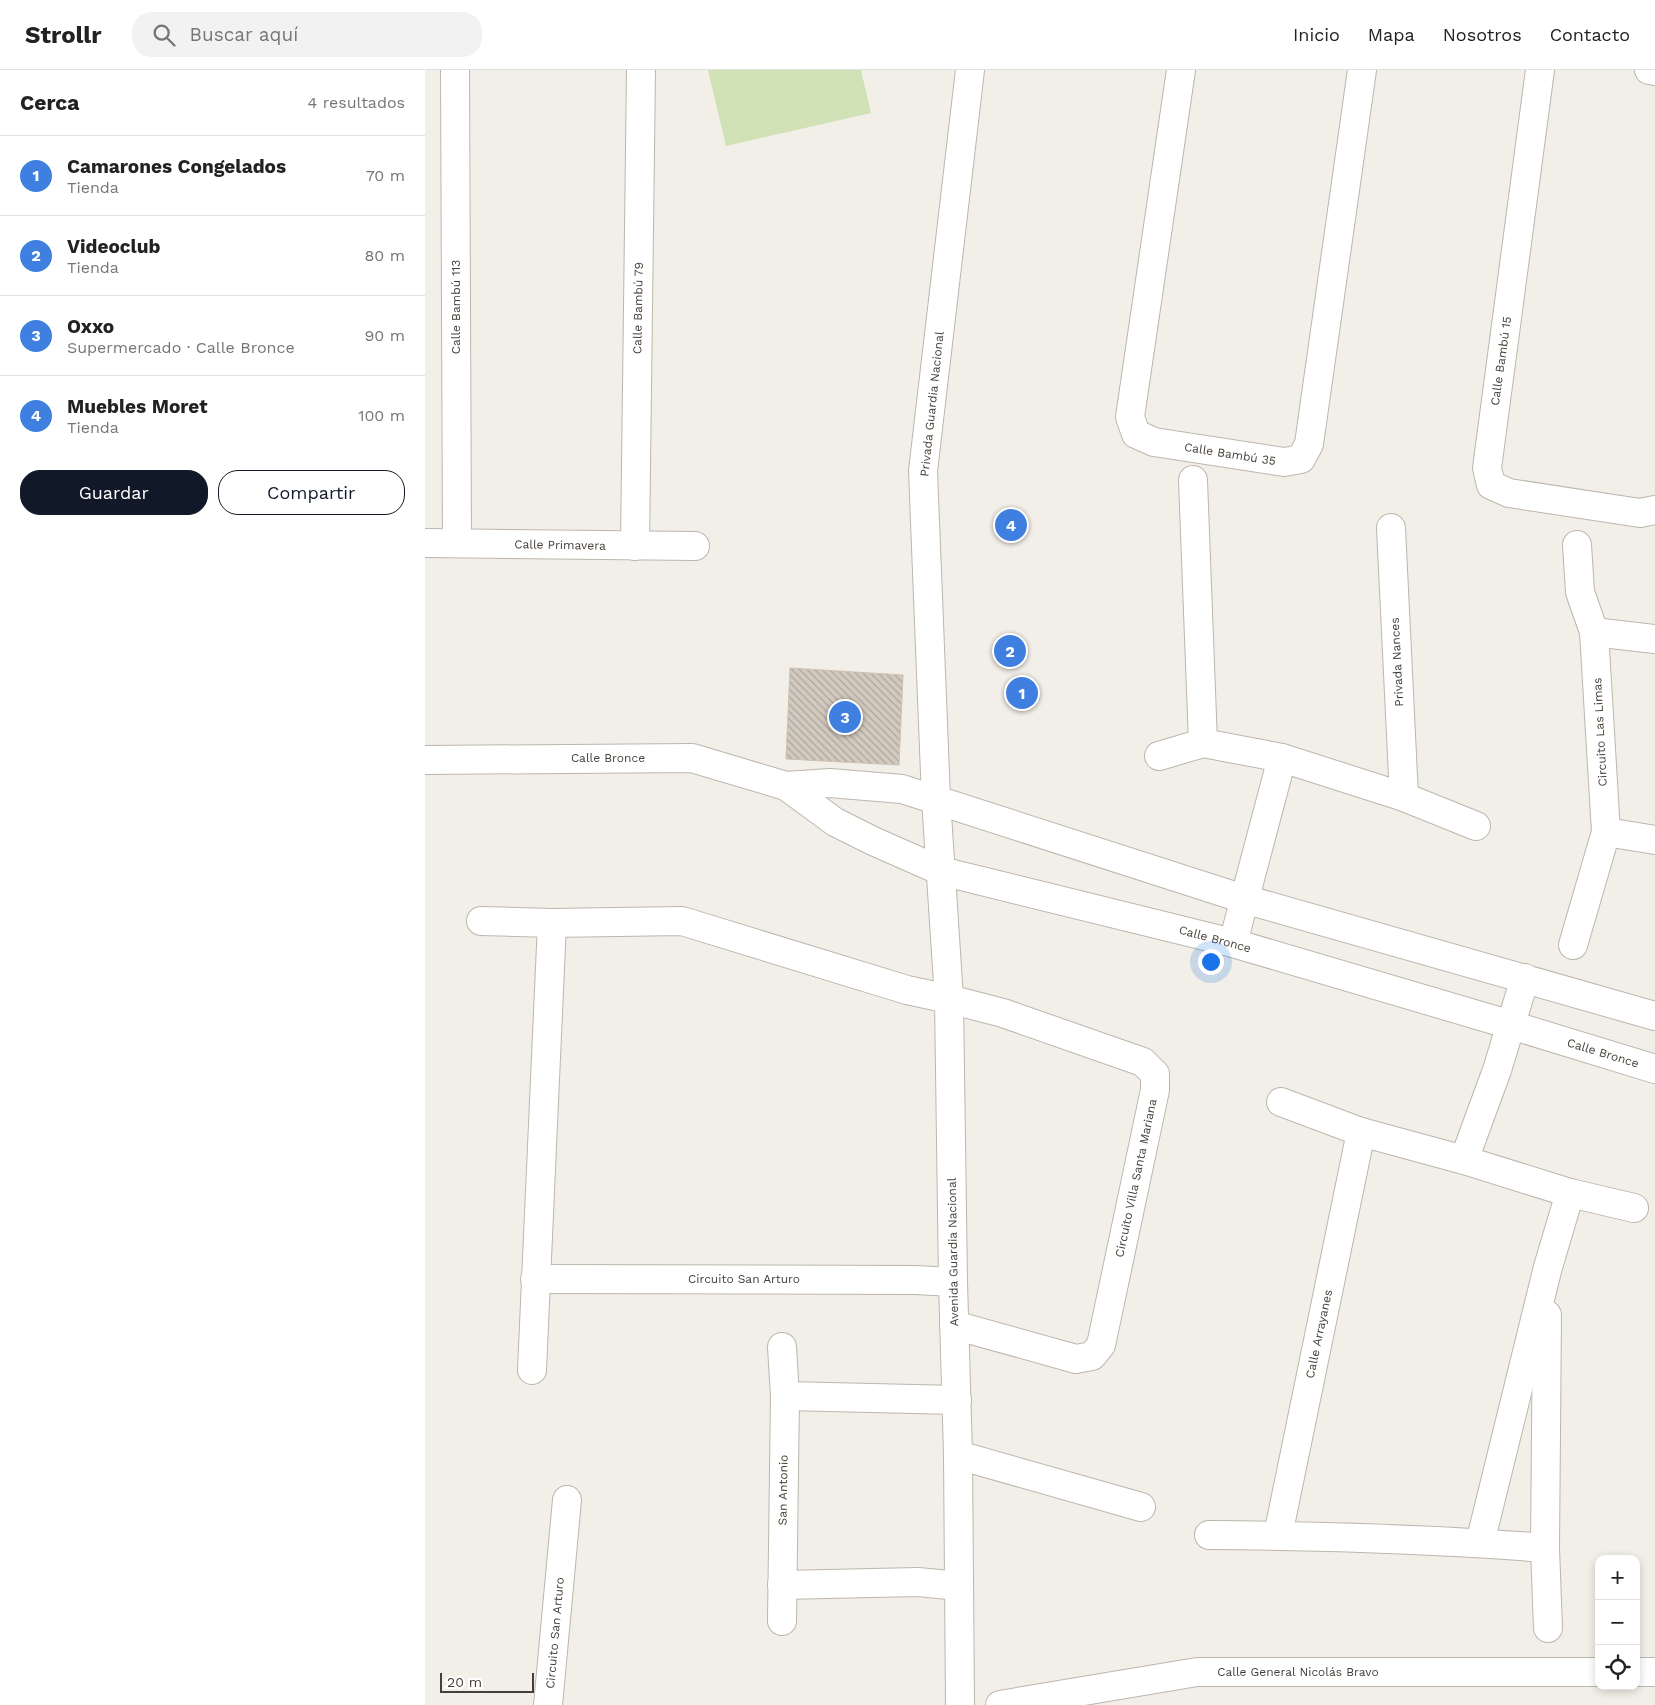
<!DOCTYPE html>
<html lang="es">
<head>
<meta charset="utf-8">
<style>
	body { margin:0; font-family:"Work Sans",sans-serif; background:#f2f2f2; color:#222 }
	.controls { position:absolute; right:15px; bottom:15px; display:grid; overflow:hidden; border-radius:10px; box-shadow:0 2px 8px #0003 }
	.controls button { width:45px; height:45px; display:grid; place-items:center; padding:0; border:0; border-bottom:1px solid #e0e0e0; background:#fff; color:#222; font:25px sans-serif }
	.scale { position:absolute; left:15px; bottom:12px; width:94px; box-sizing:border-box; padding-left:5px; border:2px solid #453f38; border-top:0; font-size:14px; line-height:18px; white-space:nowrap; color:#453f38; -webkit-text-stroke:4px #fff; paint-order:stroke }
	.you { position:absolute; left:785px; top:891px; width:18px; height:18px; margin:-12px; border:4px solid #fff; border-radius:50%; background:#1a73e8; box-shadow:0 0 0 8px #1a73e833 }
	.badge { display:grid; place-items:center; width:32px; height:32px; border-radius:50%; background:#111827; color:#fff; font-size:16px; font-weight:700 }
	.pin { position:absolute; translate:-50% -50%; border:2px solid #fff; box-shadow:0 1px 5px #0006 }
	.list { margin:0; padding:0; list-style:none }
	h2 { display:flex; justify-content:space-between; align-items:center; height:65px; margin:0; padding:0 20px; font-size:21px }
	h2 small { font-size:16px; font-weight:400; color:#767676 }
	.list li { display:grid; grid-template-columns:32px 1fr auto; gap:15px; align-items:center; box-sizing:border-box; height:80px; padding:0 20px; border-top:1px solid #e0e0e0 }
	.list b { display:block; font-size:19px; white-space:nowrap }
	.list p { margin:0; font-size:16px; white-space:nowrap; color:#767676 }
	.list em { font-size:16px; font-style:normal; color:#767676 }
	.actions { display:flex; gap:10px; padding:15px 20px }
	.actions a { flex:1; padding:11px 0; border:1px solid #111827; border-radius:20px; text-align:center; font-size:18px; color:#111827 }
	.actions .main { background:#111827; color:#fff }
	.icon { flex:none; width:28px; height:28px; fill:none; stroke:currentColor; stroke-width:2; stroke-linecap:round; stroke-linejoin:round }
	.map { position:relative; flex:none; width:1230px; height:1635px; overflow:hidden }
	header { display:flex; align-items:center; gap:30px; box-sizing:border-box; height:70px; padding:0 25px; background:#fff; border-bottom:1px solid #e0e0e0 }
	header strong { font-size:24px }
	nav { display:flex; gap:28px; margin-inline-start:auto; font-size:18px }
	.search { width:350px; height:45px; background:#f2f2f2; display:flex; align-items:center; gap:12px; box-sizing:border-box; padding:0 18px; border-radius:20px; color:#767676; font-size:19px }
	main { display:flex }
	aside { flex:1; background:#fff }
	.map>svg:first-child { display:block }
	.park { fill:#d0e2b5 }
	.building { fill:url(#building-back-hatch); stroke:#ccc1b3 }
	.lines { fill:none; stroke-linecap:round; stroke-linejoin:round }
	.street-casing { stroke:#bdb6ac; stroke-width:30 }
	.street { stroke:#fff; stroke-width:28 }
	.labels { text-anchor:middle; stroke-width:4; stroke-linejoin:round; paint-order:stroke }
	.street-label { font-size:12px; fill:#453f38; stroke:#fff }
</style>
</head>
<body>
<header>
<strong>Strollr</strong>
<div class="search"><svg class="icon" aria-label="search" viewBox="0 0 24 24"><circle cx="10" cy="10" r="6"/><path d="M15 15l6 6"/></svg>Buscar aquí</div>
<nav><a>Inicio</a><a>Mapa</a><a>Nosotros</a><a>Contacto</a></nav>
</header>
<main>
<aside>
<h2>Cerca<small>4 resultados</small></h2>
<ul class="list">
<li><span class="badge" style="background:#3f7fe0">1</span><div><b>Camarones Congelados</b><p>Tienda</p></div><em>70 m</em></li>
<li><span class="badge" style="background:#3f7fe0">2</span><div><b>Videoclub</b><p>Tienda</p></div><em>80 m</em></li>
<li><span class="badge" style="background:#3f7fe0">3</span><div><b>Oxxo</b><p>Supermercado · Calle Bronce</p></div><em>90 m</em></li>
<li><span class="badge" style="background:#3f7fe0">4</span><div><b>Muebles Moret</b><p>Tienda</p></div><em>100 m</em></li>
</ul>
<div class="actions"><a class="main">Guardar</a><a>Compartir</a></div>
</aside>
<div class="map">
<svg width="1230" height="1635" viewBox="0 0 1230 1635">
	<defs>
		<pattern id="building-back-hatch" width="6" height="6" patternUnits="userSpaceOnUse" patternTransform="scale(1.25)"><rect width="6" height="6" fill="#d2cabf"/><path d="M-1 5l2 2M0 0l6 6M5-1l2 2" fill="none" stroke="#aca59c"/></pattern>
	</defs>
	<rect width="100%" height="100%" fill="#f2efe8"/>
	<path class="park" d="M283,0H436L446,43L301,76Z"/>
	<path class="building" d="M365,598L478,605L474,695L361,689Z"/>
	<g class="lines">
		<g class="street-casing">
			<g id="street">
				<path d="M30,0L32,473"/>
				<path d="M756,0L705,347L711,364L729,372L859,392L876,389L884,374L937,0"/>
				<path d="M1115,0L1062,398L1066,415L1084,423L1215,443L1230,440"/>
				<path d="M1224,0L1230,1"/>
				<path d="M768,410L778,673"/>
				<path d="M966,458L979,727"/>
				<path d="M0,473L270,476"/>
				<path d="M210,476L216,0"/>
				<path d="M1169,562L1230,569"/>
				<path d="M734,686L778,673L857,688L979,727L1051,756"/>
				<path d="M0,690L267,688L361,716L410,752L448,771L516,801L808,873L1086,955L1230,999"/>
				<path d="M361,716L405,713L477,719L819,829L1230,946"/>
				<path d="M1181,762L1230,770"/>
				<path d="M56,851L127,853L257,851L482,920L524,929L578,943L718,992L730,1004V1020L676,1275L667,1286L651,1289L529,1255"/>
				<path d="M808,873L857,688"/>
				<path d="M1148,875L1181,762L1169,562L1155,522L1152,475"/>
				<path d="M856,1032L936,1062L1039,1090L1145,1123L1209,1138"/>
				<path d="M1039,1090L1072,1000L1100,908"/>
				<path d="M110,1209L490,1210L528,1212"/>
				<path d="M1122,1245L1120,1478L1123,1558"/>
				<path d="M357,1277L360,1326L357,1551"/>
				<path d="M107,1300L127,853"/>
				<path d="M360,1326L532,1330"/>
				<path d="M533,1385L716,1437"/>
				<path d="M784,1465C896,1466 1008,1469 1120,1478"/>
				<path d="M853,1465L936,1062"/>
				<path d="M1055,1473L1123,1197L1145,1123"/>
				<path d="M357,1515L493,1512L534,1516"/>
				<path d="M1211,1602H1230"/>
				<path d="M123,1635L142,1430"/>
				<path d="M535,1635L533,1385L528,1212L524,929L511,729L498,401L545,0"/>
				<path d="M575,1635L772,1602H1174"/>
			</g>
		</g>
		<use href="#street" class="street"/>
	</g>
	<g class="labels">
		<g class="street-label">
			<text transform="translate(31 237) rotate(-90)" y="4">Calle Bambú 113</text>
			<text transform="translate(213 238) rotate(-89)" y="4">Calle Bambú 79</text>
			<text transform="translate(1076 291) rotate(-82)" y="4">Calle Bambú 15</text>
			<text transform="translate(507 334) rotate(-84)" y="4">Privada Guardia Nacional</text>
			<text transform="translate(805 384) rotate(9)" y="4">Calle Bambú 35</text>
			<text transform="translate(135 475) rotate(1)" y="4">Calle Primavera</text>
			<text transform="translate(972 592) rotate(-93)" y="4">Privada Nances</text>
			<text transform="translate(1175 662) rotate(-93)" y="4">Circuito Las Limas</text>
			<text x="183" y="692">Calle Bronce</text>
			<text transform="translate(790 869) rotate(15)" y="4">Calle Bronce</text>
			<text transform="translate(1178 983) rotate(17)" y="4">Calle Bronce</text>
			<text transform="translate(711 1108) rotate(-78)" y="4">Circuito Villa Santa Mariana</text>
			<text transform="translate(528 1182) rotate(-91)" y="4">Avenida Guardia Nacional</text>
			<text x="319" y="1213">Circuito San Arturo</text>
			<text transform="translate(894 1264) rotate(-78)" y="4">Calle Arrayanes</text>
			<text transform="translate(358 1420) rotate(-89)" y="4">San Antonio</text>
			<text transform="translate(130 1563) rotate(-85)" y="4">Circuito San Arturo</text>
			<text x="873" y="1606">Calle General Nicolás Bravo</text>
		</g>
	</g>
</svg>
<div class="controls">
<button>+</button>
<button>−</button>
<button><svg class="icon" aria-label="locate" viewBox="0 0 24 24"><circle cx="12" cy="12" r="6"/><path d="M12 2v4M12 18v4M2 12h4M18 12h4"/></svg></button>
</div>
<div class="scale">20 m</div>
<div class="you"></div>
<div class="pin badge" style="left:597px;top:623px;background:#3f7fe0">1</div>
<div class="pin badge" style="left:585px;top:581px;background:#3f7fe0">2</div>
<div class="pin badge" style="left:420px;top:647px;background:#3f7fe0">3</div>
<div class="pin badge" style="left:586px;top:455px;background:#3f7fe0">4</div>
</div>
</main>
</body>
</html>
